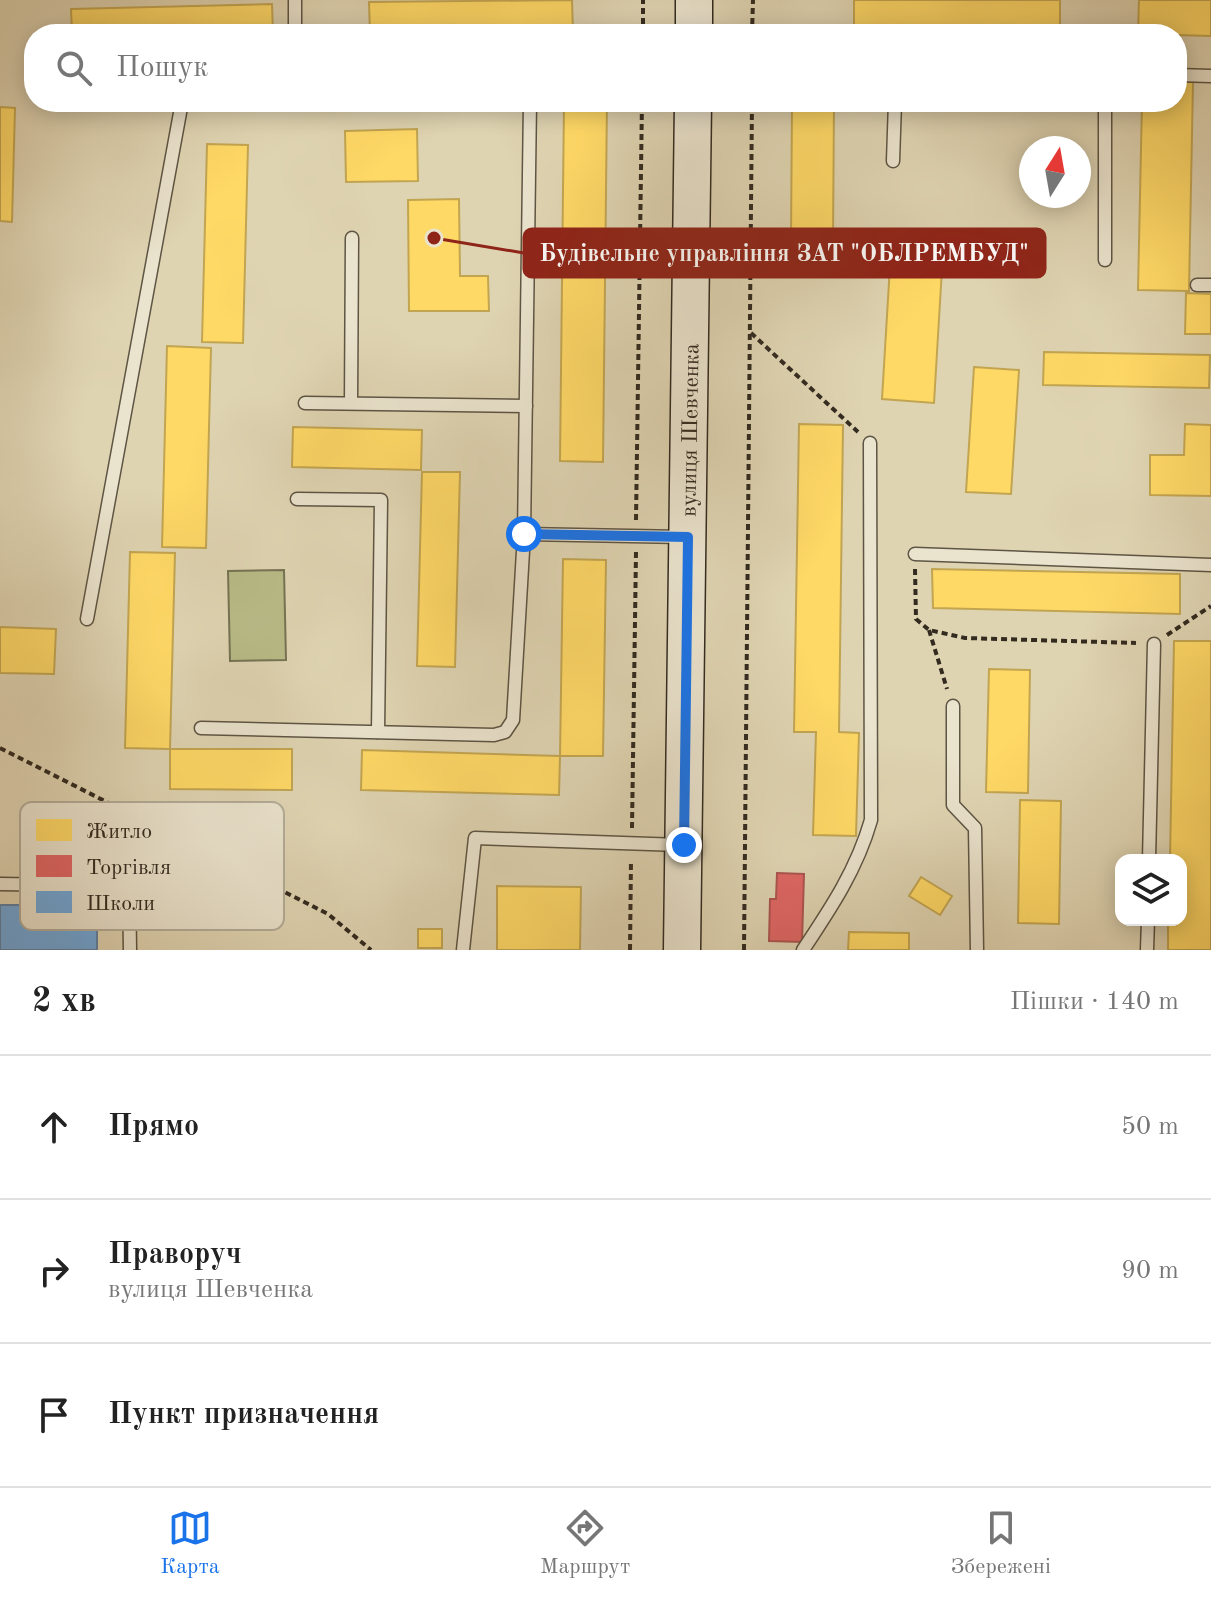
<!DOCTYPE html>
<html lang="uk">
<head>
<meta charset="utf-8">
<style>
	body { margin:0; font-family:"Old Standard TT",serif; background:#f2f2f2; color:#222 }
	.controls { position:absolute; right:24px; bottom:24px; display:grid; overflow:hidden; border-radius:16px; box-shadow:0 4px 20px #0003 }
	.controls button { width:72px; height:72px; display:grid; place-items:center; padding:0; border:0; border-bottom:2px solid #e0e0e0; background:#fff; color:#222; font:40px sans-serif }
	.compass { position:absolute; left:1019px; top:136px; width:72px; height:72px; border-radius:50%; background:#fff; box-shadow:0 4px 20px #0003; rotate:11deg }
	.stop { position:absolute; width:24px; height:24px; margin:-18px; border:6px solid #1a73e8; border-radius:50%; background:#fff }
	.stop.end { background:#1a73e8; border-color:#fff; box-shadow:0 2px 8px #0008 }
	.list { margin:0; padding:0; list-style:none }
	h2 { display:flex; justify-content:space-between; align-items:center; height:104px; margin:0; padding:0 32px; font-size:34px }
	h2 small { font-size:26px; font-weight:400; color:#767676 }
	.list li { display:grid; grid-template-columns:52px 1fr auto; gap:24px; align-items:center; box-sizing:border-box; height:144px; padding:0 32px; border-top:2px solid #e0e0e0 }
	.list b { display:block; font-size:30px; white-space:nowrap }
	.list p { margin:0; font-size:26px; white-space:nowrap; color:#767676 }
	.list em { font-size:26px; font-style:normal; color:#767676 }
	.icon { flex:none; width:44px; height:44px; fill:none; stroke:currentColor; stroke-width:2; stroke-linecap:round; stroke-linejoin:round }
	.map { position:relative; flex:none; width:1211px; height:950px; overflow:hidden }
	.search { position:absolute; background:#fff; box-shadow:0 4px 20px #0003; left:24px; right:24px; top:24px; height:88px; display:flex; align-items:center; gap:20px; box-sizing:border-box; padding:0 28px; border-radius:32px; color:#767676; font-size:30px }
	.sheet { height:536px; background:#fff }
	nav { display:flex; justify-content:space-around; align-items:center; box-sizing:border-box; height:112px; border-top:2px solid #e0e0e0; background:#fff; font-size:22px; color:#767676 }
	nav a { display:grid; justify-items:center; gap:4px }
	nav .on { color:#1a73e8 }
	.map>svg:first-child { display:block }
	.green { fill:#b8bb87; stroke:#767354; stroke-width:2 }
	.homes { fill:#ffd966; stroke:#c2a551; stroke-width:2 }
	.shops { fill:#e06666; stroke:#ac5451; stroke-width:2 }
	.schools { fill:#6fa8dc; stroke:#5d82a4; stroke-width:2 }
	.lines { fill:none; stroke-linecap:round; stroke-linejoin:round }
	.lane-casing { stroke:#5e5544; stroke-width:15 }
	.secondary-casing { stroke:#332b20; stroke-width:39 }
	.path { stroke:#332b20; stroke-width:4; stroke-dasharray:6 4; stroke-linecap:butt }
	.lane { stroke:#eae3cd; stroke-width:12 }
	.secondary { stroke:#eae3cd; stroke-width:36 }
	.route { stroke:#1a73e8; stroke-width:10 }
	.labels { text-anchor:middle; stroke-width:8; stroke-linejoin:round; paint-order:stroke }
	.street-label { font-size:22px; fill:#332b20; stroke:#eae3cd }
	.key { fill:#eae3cd; stroke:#b3ac99; stroke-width:2 }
	.key-label { font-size:22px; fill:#332b20 }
	.leader { fill:none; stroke:#8f2418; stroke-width:3 }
	.callout-dot { fill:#8f2418; stroke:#eae3cd; stroke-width:3 }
	.callout { fill:#8f2418; stroke:#8f2418; stroke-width:3 }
	.callout-label { font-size:24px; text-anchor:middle; font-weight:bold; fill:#fff }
</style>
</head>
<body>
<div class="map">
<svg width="1211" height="950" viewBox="0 0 1211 950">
	<rect width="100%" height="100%" fill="#dfd4b2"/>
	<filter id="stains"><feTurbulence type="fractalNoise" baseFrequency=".0025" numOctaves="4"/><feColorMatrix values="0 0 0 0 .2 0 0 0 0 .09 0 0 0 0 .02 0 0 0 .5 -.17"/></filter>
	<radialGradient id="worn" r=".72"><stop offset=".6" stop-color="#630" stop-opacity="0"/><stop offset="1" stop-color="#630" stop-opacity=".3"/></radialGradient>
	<path class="green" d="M284,570L286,660L230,661L228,571Z"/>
	<g class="homes">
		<path d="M572,0L573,34H370L369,2Z"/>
		<path d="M854,0H1060V32L854,33Z"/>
		<path d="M1139,0H1211V36L1138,34Z"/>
		<path d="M272,4L273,34H72L71,9Z"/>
		<path d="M1177,82H1193L1189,291L1138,290L1142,102H1177Z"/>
		<path d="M564,102H607L603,462L560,461Z"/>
		<path d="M792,102H834L833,240H791Z"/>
		<path d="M0,107L15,108L12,222L0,221Z"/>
		<path d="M417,129L418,181L346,182L345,131Z"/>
		<path d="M207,144L248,145L243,343L202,342Z"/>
		<path d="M459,199L460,276H488L489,311H409L408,200Z"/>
		<path d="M892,232L944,235L934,403L882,399Z"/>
		<path d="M1186,293L1211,294V334H1185Z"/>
		<path d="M167,346L211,348L206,548L162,547Z"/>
		<path d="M1044,352L1210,355L1209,388L1043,385Z"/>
		<path d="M974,367L1019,370L1011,494L966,492Z"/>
		<path d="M799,424L843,425L839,732L859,733L856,836L813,835L816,732H794Z"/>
		<path d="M1185,424L1211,425V496L1150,495V455H1184Z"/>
		<path d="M293,427L422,430L421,470L292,467Z"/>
		<path d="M422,472H460L455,667L417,666Z"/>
		<path d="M130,552L175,553L170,749L125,748Z"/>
		<path d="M563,559L606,560L603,756H560Z"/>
		<path d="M932,569L1180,574V614L933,608Z"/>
		<path d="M0,627L56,629L54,674L0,673Z"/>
		<path d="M1174,641H1211V950H1168V920H1181V860H1170Z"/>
		<path d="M989,669L1030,670L1028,793L986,792Z"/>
		<path d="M170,749H292V790L170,789Z"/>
		<path d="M362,750L560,756L559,795L361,790Z"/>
		<path d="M1020,800L1061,801L1059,924L1018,923Z"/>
		<path d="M921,877L952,896L940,915L909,896Z"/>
		<path d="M497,886L581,887L580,950H497Z"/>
		<rect x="418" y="929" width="24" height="19"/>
		<path d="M849,932L909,933V950H848Z"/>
	</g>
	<path class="shops" d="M777,873L804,874L802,942L769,941L770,899H776Z"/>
	<rect class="schools" x="0" y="905" width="97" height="45"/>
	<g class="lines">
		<g class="lane-casing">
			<g id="lane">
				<path d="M295,34V0"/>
				<path d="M1177,75L1211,76"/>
				<path d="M1105,102V260"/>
				<path d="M893,161L895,102"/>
				<path d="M1197,285H1211"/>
				<path d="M305,403L526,406"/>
				<path d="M351,403L352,238"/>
				<path d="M297,499L381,500L378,732"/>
				<path d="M524,534L684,537"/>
				<path d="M915,554L1211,565"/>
				<path d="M87,619L182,102"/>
				<path d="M953,706V805L975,828L977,950"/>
				<path d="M201,728L494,735L505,732L513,720L524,534L530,102"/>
				<path d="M1149,860L1154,644"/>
				<path d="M0,884L129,886L130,950"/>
				<path d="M463,950L475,838L680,845"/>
				<path d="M803,950C831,908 857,869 871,820L870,443"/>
				<path d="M1147,950L1148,920"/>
			</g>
		</g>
		<g class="secondary-casing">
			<g id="secondary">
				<path d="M694,34V0"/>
				<path d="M682,950L693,102"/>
			</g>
		</g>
		<g class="path">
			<path d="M643,34V0"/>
			<path d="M752,34L753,0"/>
			<path d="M751,333L858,432"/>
			<path d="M636,520L642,102"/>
			<path d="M915,569L916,619L929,630L965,638L1136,643"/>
			<path d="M929,630L947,689"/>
			<path d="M1167,635L1211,606"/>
			<path d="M0,748L328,914L371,950"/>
			<path d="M632,828L636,552"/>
			<path d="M630,950L631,860"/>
			<path d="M744,950L752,102"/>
		</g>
		<use href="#lane" class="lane"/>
		<use href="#secondary" class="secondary"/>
	</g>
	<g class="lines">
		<path class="route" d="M524,534L688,537L684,845"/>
	</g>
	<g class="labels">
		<g class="street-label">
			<text transform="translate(689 430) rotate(-89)" y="8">вулиця Шевченка</text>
		</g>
	</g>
	<rect x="20" y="802" width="264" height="128" rx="12" class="key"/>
	<rect x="36" y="819" width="36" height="22" fill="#ffd966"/>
	<rect x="36" y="855" width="36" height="22" fill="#e06666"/>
	<rect x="36" y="891" width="36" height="22" fill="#6fa8dc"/>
	<g class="key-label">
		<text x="86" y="838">Житло</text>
		<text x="86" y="874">Торгівля</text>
		<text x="86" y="910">Школи</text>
	</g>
	<path class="leader" d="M434 238L524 253"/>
	<circle class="callout-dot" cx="434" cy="238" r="8"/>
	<rect class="callout" x="524" y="229" width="521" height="48" rx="8"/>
	<g class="callout-label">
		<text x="784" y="261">Будівельне управління ЗАТ "ОБЛРЕМБУД"</text>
	</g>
	<rect width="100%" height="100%" filter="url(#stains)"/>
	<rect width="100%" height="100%" fill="url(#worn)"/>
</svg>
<div class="controls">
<button><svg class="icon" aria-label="layers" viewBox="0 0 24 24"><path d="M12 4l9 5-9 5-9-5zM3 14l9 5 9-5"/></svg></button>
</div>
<svg class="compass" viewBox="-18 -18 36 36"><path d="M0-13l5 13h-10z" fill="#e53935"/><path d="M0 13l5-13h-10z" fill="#767676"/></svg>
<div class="stop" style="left:524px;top:534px"></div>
<div class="stop end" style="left:684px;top:845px"></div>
<div class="search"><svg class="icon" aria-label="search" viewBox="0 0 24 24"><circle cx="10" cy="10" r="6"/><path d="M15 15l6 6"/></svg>Пошук</div>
</div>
<section class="sheet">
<h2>2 хв<small>Пішки · 140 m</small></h2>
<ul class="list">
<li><svg class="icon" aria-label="ahead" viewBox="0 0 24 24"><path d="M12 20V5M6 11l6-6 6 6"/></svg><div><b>Прямо</b></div><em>50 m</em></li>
<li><svg class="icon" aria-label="right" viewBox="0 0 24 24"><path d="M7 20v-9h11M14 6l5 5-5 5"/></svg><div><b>Праворуч</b><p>вулиця Шевченка</p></div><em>90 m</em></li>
<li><svg class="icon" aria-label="arrive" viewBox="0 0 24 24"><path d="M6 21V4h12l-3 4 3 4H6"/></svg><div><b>Пункт призначення</b></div></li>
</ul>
</section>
<nav>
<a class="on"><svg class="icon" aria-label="map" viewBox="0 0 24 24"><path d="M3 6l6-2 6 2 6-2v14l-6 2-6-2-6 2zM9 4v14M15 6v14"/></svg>Карта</a>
<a><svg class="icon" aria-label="directions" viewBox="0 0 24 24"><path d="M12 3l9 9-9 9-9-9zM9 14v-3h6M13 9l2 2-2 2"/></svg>Маршрут</a>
<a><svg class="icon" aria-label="saved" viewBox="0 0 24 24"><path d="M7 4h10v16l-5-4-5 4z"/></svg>Збережені</a>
</nav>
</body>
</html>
